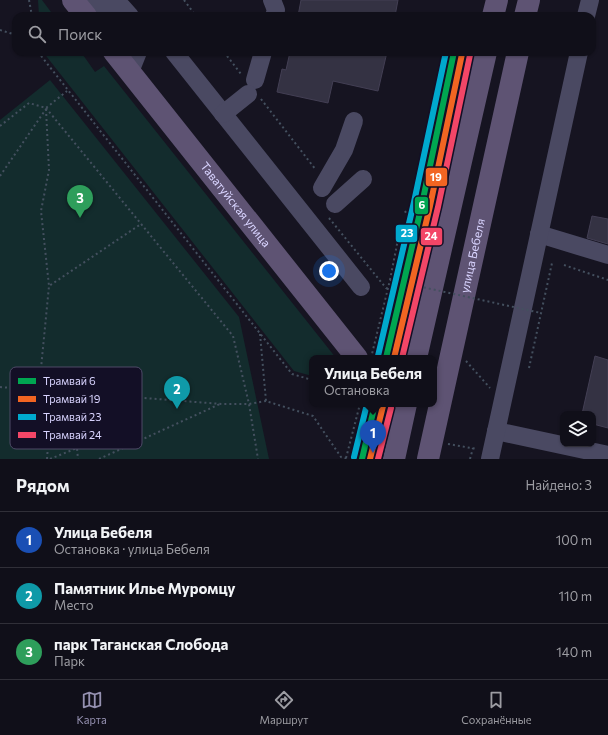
<!DOCTYPE html>
<html lang="ru">
<head>
<meta charset="utf-8">
<style>
	body { margin:0; font-family:Commissioner,sans-serif; background:#1e1d26; color:#f1f3f6 }
	.controls { position:absolute; right:12px; bottom:12px; display:grid; overflow:hidden; border-radius:8px; box-shadow:0 1px 3px #0004 }
	.controls button { width:36px; height:36px; display:grid; place-items:center; padding:0; border:0; border-bottom:1px solid #302f38; background:#100f19; color:#f1f3f6; font:20px sans-serif }
	.you { position:absolute; left:329px; top:271px; width:14px; height:14px; margin:-10px; border:3px solid #fff; border-radius:50%; background:#1a73e8; box-shadow:0 0 0 6px #1a73e833 }
	.badge { display:grid; place-items:center; width:26px; height:26px; border-radius:50%; background:#9591b1; color:#fff; font-size:13px; font-weight:700 }
	.pin { position:absolute; translate:-50% -33px; filter:drop-shadow(0 1px 2px #0008) }
	.pin::after { content:''; position:absolute; top:21px; width:14px; height:12px; background:inherit; clip-path:polygon(0 0,100% 0,50% 100%) }
	.popup { position:absolute; left:309px; top:355px; width:128px; height:52px; box-sizing:border-box; display:grid; place-content:center; border-radius:8px; background:#100f19; filter:drop-shadow(0 1px 3px #0005); font-size:13px; white-space:nowrap; color:#9c9ca2 }
	.popup b { font-size:15px; color:#f1f3f6 }
	.popup::after { content:''; position:absolute; left:50%; top:100%; margin-left:-8px; border:8px solid transparent; border-top-color:#100f19 }
	.list { margin:0; padding:0; list-style:none }
	h2 { display:flex; justify-content:space-between; align-items:center; height:52px; margin:0; padding:0 16px; font-size:17px }
	h2 small { font-size:13px; font-weight:400; color:#9c9ca2 }
	.list li { display:grid; grid-template-columns:26px 1fr auto; gap:12px; align-items:center; box-sizing:border-box; height:56px; padding:0 16px; border-top:1px solid #302f38 }
	.list b { display:block; font-size:15px; white-space:nowrap }
	.list p { margin:0; font-size:13px; white-space:nowrap; color:#9c9ca2 }
	.list em { font-size:13px; font-style:normal; color:#9c9ca2 }
	.icon { flex:none; width:22px; height:22px; fill:none; stroke:currentColor; stroke-width:2; stroke-linecap:round; stroke-linejoin:round }
	.map { position:relative; flex:none; width:608px; height:459px; overflow:hidden }
	.search { position:absolute; background:#100f19; box-shadow:0 1px 3px #0004; left:12px; right:12px; top:12px; height:44px; display:flex; align-items:center; gap:10px; box-sizing:border-box; padding:0 14px; border-radius:12px; color:#9c9ca2; font-size:15px }
	.sheet { height:220px; background:#100f19 }
	nav { display:flex; justify-content:space-around; align-items:center; box-sizing:border-box; height:56px; border-top:1px solid #302f38; background:#100f19; font-size:11px; color:#9c9ca2 }
	nav a { display:grid; justify-items:center; gap:2px }
	nav .on { color:#9591b1 }
	.map>svg:first-child { display:block }
	.green { fill:#132c2d }
	.building { fill:#343243; stroke:#433f54 }
	.lines { fill:none; stroke-linecap:round; stroke-linejoin:round }
	.path { stroke:#44505f; stroke-width:2; stroke-dasharray:2 3; stroke-linecap:butt }
	.minor { stroke:#4a4962; stroke-width:18 }
	.major { stroke:#5e5373; stroke-width:22 }
	.path-bridge { stroke:#44505f; stroke-width:2; stroke-dasharray:2 3; stroke-linecap:butt }
	.tram-1-casing { stroke:#130f26; stroke-width:9 }
	.tram-2-casing { stroke:#130f26; stroke-width:9 }
	.tram-3-casing { stroke:#130f26; stroke-width:9 }
	.tram-4-casing { stroke:#130f26; stroke-width:9 }
	.tram-1 { stroke:#00a651; stroke-width:6 }
	.tram-2 { stroke:#f26522; stroke-width:6 }
	.tram-3 { stroke:#00a9ce; stroke-width:6 }
	.tram-4 { stroke:#f34667; stroke-width:6 }
	.labels { text-anchor:middle; stroke-width:3.5; stroke-linejoin:round; paint-order:stroke }
	.street-label { font-size:12px; fill:#d9d4ff; stroke:#130f26 }
	.key { fill:#130f26; stroke:#4e4a67; stroke-width:1 }
	.key-label { font-size:11px; fill:#d9d4ff }
	.line-badge { stroke:#130f26; stroke-width:1.5 }
	.badge-label { font-size:11px; text-anchor:middle; font-weight:bold; fill:#fff }
</style>
</head>
<body>
<div class="map">
<svg width="608" height="459" viewBox="0 0 608 459">
	<rect width="100%" height="100%" fill="#161421"/>
	<g class="green">
		<path d="M38,0H42L54,16H39Z"/>
		<path d="M43,52H81L95,72L104,66L336,358H312V376L294,371Z"/>
		<path d="M50,80L239,317L269,459H0V120Z"/>
	</g>
	<g class="building">
		<path d="M301,0H398L395,16H298Z"/>
		<path d="M290,52H387L378,91L333,81L328,103L277,92L282,69L286,70Z"/>
		<path d="M592,216L608,219V244L587,238Z"/>
		<path d="M595,356L608,360V428L593,424V414H582Z"/>
	</g>
	<g class="lines">
		<g class="path">
			<path d="M29,0L32,16"/>
			<path d="M184,0L196,16"/>
			<path d="M0,30L16,35"/>
			<path d="M38,52L292,374L312,380"/>
			<path d="M224,52L241,74"/>
			<path d="M261,99L316,170"/>
			<path d="M46,108L233,336L249,404L258,459"/>
			<path d="M46,109L49,170L41,211L49,286"/>
			<path d="M0,126L29,103L46,108L67,91"/>
			<path d="M0,176L46,109"/>
			<path d="M405,211L409,219"/>
			<path d="M329,218L386,288L396,291"/>
			<path d="M564,265L608,280"/>
			<path d="M390,280L399,234"/>
			<path d="M260,334L266,401L313,416L341,457L348,459"/>
			<path d="M466,361L490,388"/>
			<path d="M529,368L552,263"/>
			<path d="M0,387L222,404H249L266,401"/>
			<path d="M39,389L49,286L141,224"/>
			<path d="M50,416L72,411L73,392"/>
			<path d="M448,444L477,449"/>
			<path d="M346,458L360,404"/>
			<path d="M47,459L52,390"/>
			<path d="M50,459L77,448L78,459"/>
			<path d="M99,459L220,404"/>
			<path d="M354,459L367,404"/>
			<path d="M470,459L473,448"/>
		</g>
		<g class="minor">
			<path d="M272,0L276,10L274,16"/>
			<path d="M79,7H122L130,16"/>
			<path d="M586,16L590,0"/>
			<path d="M174,52L361,287"/>
			<path d="M130,72L138,52"/>
			<path d="M255,80L263,52"/>
			<path d="M223,114L248,94"/>
			<path d="M322,188L344,150L354,121"/>
			<path d="M335,204L363,179"/>
			<path d="M539,234L608,255"/>
			<path d="M496,431L608,455"/>
			<path d="M490,459L579,52"/>
		</g>
		<g class="major">
			<path d="M73,0L86,16"/>
			<path d="M493,16L497,0"/>
			<path d="M525,16L529,0"/>
			<path id="s1" d="M114,52L357,358"/>
			<path d="M416,358L486,52"/>
			<path d="M394,459L406,404"/>
			<path id="s2" d="M428,459L518,52"/>
		</g>
		<path class="path-bridge" d="M371,358L390,280L541,313"/>
		<g class="tram-1-casing">
			<g id="tram-1">
				<path d="M386,358L422,204L454,52"/>
				<path d="M362,459L375,404"/>
			</g>
		</g>
		<g class="tram-2-casing">
			<g id="tram-2">
				<path d="M394,358L430,206L462,54"/>
				<path d="M370,459L383,406"/>
			</g>
		</g>
		<g class="tram-3-casing">
			<g id="tram-3">
				<path d="M378,356L414,202L446,52"/>
				<path d="M354,457L367,404"/>
			</g>
		</g>
		<g class="tram-4-casing">
			<g id="tram-4">
				<path d="M402,358L438,207L470,55"/>
				<path d="M378,459L391,408"/>
			</g>
		</g>
		<use href="#tram-1" class="tram-1"/>
		<use href="#tram-2" class="tram-2"/>
		<use href="#tram-3" class="tram-3"/>
		<use href="#tram-4" class="tram-4"/>
	</g>
	<g class="labels">
		<g class="street-label">
			<text dy="4" stroke="none"><textPath href="#s1" startOffset="195">Таватуйская улица</textPath></text>
			<text dy="4" stroke="none"><textPath href="#s2" startOffset="208">улица Бебеля</textPath></text>
		</g>
	</g>
	<rect x="10" y="367" width="132" height="82" rx="6" class="key"/>
	<rect x="18" y="378" width="18" height="6" fill="#00a651"/>
	<rect x="18" y="396" width="18" height="6" fill="#f26522"/>
	<rect x="18" y="414" width="18" height="6" fill="#00a9ce"/>
	<rect x="18" y="432" width="18" height="6" fill="#f34667"/>
	<g class="key-label">
		<text x="43" y="385">Трамвай 6</text>
		<text x="43" y="403">Трамвай 19</text>
		<text x="43" y="421">Трамвай 23</text>
		<text x="43" y="439">Трамвай 24</text>
	</g>
	<g class="line-badge">
		<rect x="425" y="167" width="23" height="20" rx="4" fill="#f26522"/>
		<rect x="414" y="196" width="15" height="19" rx="4" fill="#00a651"/>
		<rect x="395" y="224" width="23" height="19" rx="4" fill="#00a9ce"/>
		<rect x="420" y="227" width="23" height="19" rx="4" fill="#f34667"/>
	</g>
	<g class="badge-label">
		<text x="436" y="181">19</text>
		<text x="422" y="209">6</text>
		<text x="407" y="237">23</text>
		<text x="431" y="240">24</text>
	</g>
</svg>
<div class="controls">
<button><svg class="icon" aria-label="layers" viewBox="0 0 24 24"><path d="M12 4l9 5-9 5-9-5zM3 14l9 5 9-5"/></svg></button>
</div>
<div class="you"></div>
<div class="pin badge" style="left:373px;top:453px;background:#1a4fb4">1</div>
<div class="popup"><b>Улица Бебеля</b>Остановка</div>
<div class="pin badge" style="left:177px;top:409px;background:#0f9aa8">2</div>
<div class="pin badge" style="left:80px;top:218px;background:#2e9e5b">3</div>
<div class="search"><svg class="icon" aria-label="search" viewBox="0 0 24 24"><circle cx="10" cy="10" r="6"/><path d="M15 15l6 6"/></svg>Поиск</div>
</div>
<section class="sheet">
<h2>Рядом<small>Найдено: 3</small></h2>
<ul class="list">
<li><span class="badge" style="background:#1a4fb4">1</span><div><b>Улица Бебеля</b><p>Остановка · улица Бебеля</p></div><em>100 m</em></li>
<li><span class="badge" style="background:#0f9aa8">2</span><div><b>Памятник Илье Муромцу</b><p>Место</p></div><em>110 m</em></li>
<li><span class="badge" style="background:#2e9e5b">3</span><div><b>парк Таганская Слобода</b><p>Парк</p></div><em>140 m</em></li>
</ul>
</section>
<nav>
<a class="on"><svg class="icon" aria-label="map" viewBox="0 0 24 24"><path d="M3 6l6-2 6 2 6-2v14l-6 2-6-2-6 2zM9 4v14M15 6v14"/></svg>Карта</a>
<a><svg class="icon" aria-label="directions" viewBox="0 0 24 24"><path d="M12 3l9 9-9 9-9-9zM9 14v-3h6M13 9l2 2-2 2"/></svg>Маршрут</a>
<a><svg class="icon" aria-label="saved" viewBox="0 0 24 24"><path d="M7 4h10v16l-5-4-5 4z"/></svg>Сохранённые</a>
</nav>
</body>
</html>
